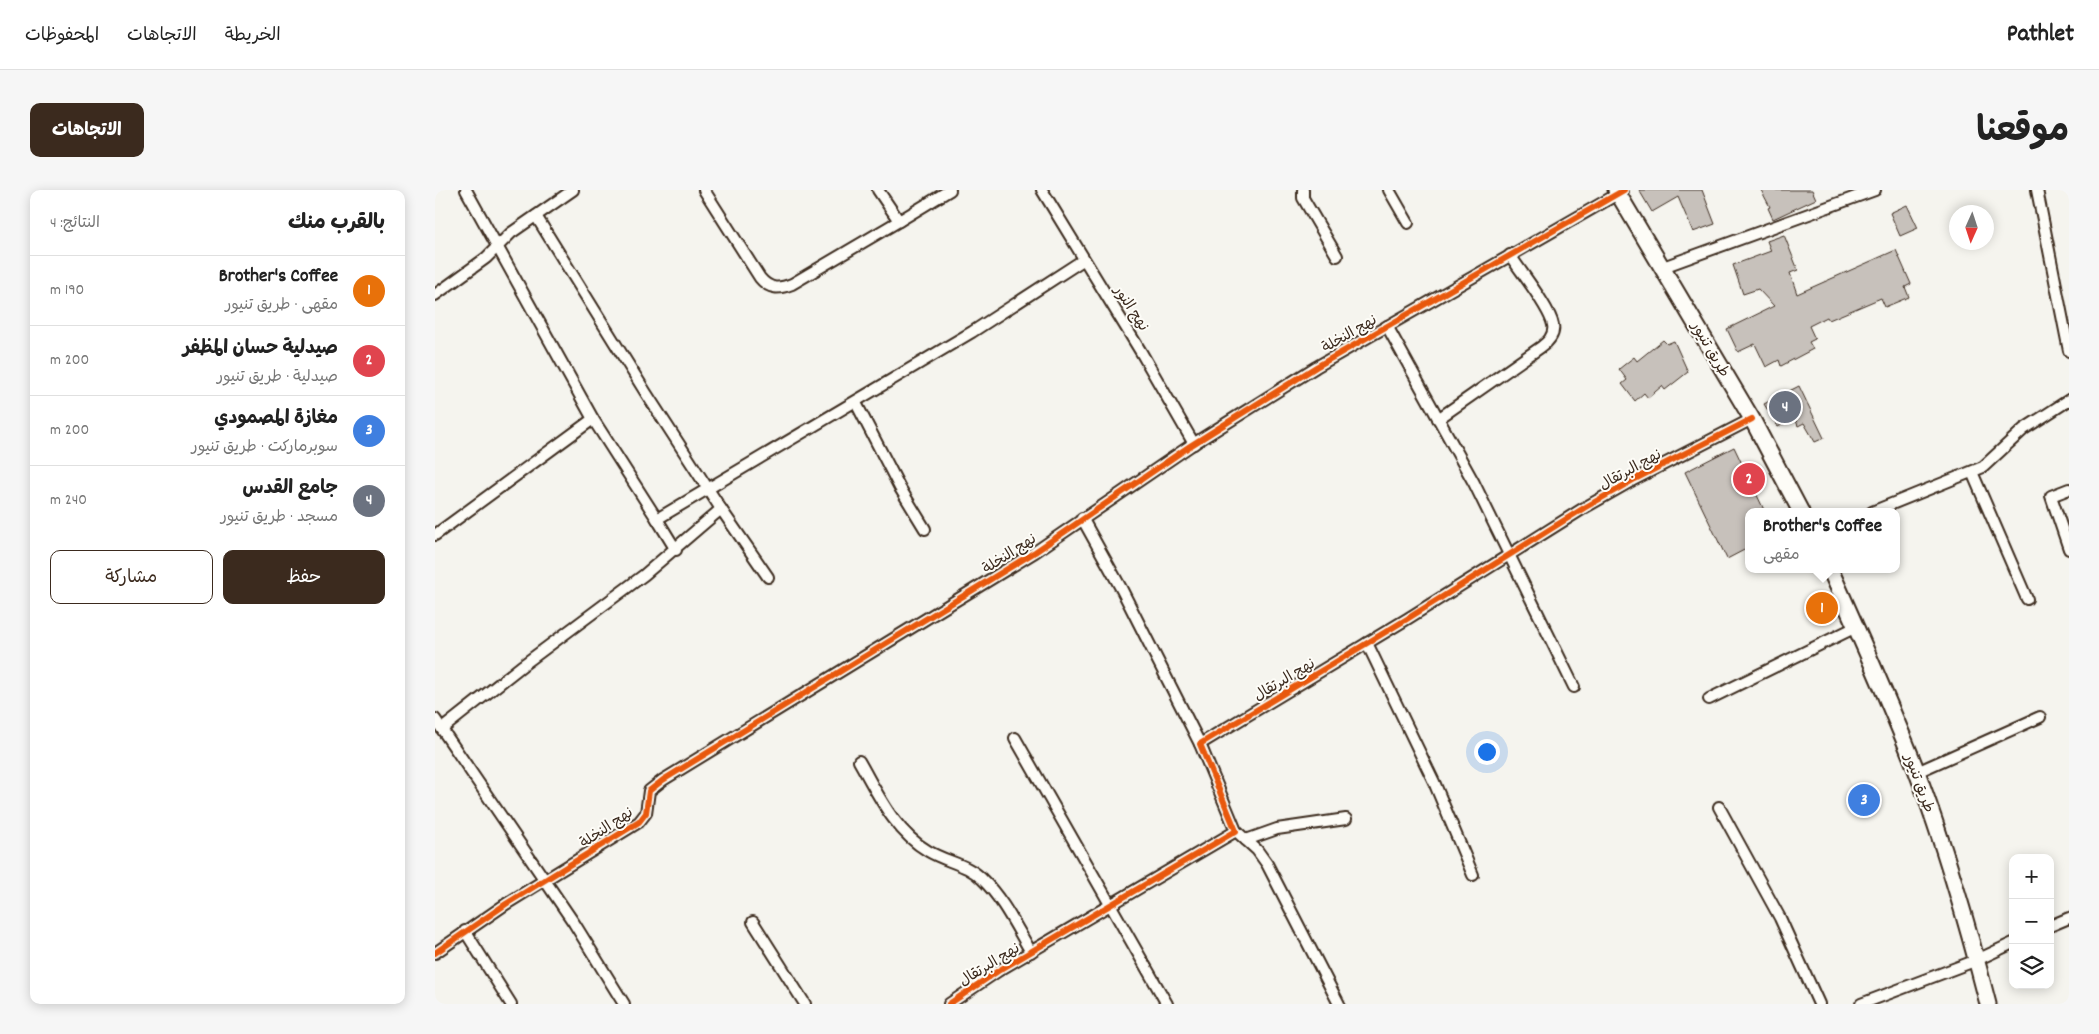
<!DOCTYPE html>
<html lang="ar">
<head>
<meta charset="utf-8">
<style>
	body { margin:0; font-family:Dekko,"Playpen Sans Arabic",sans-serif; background:#f6f6f6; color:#222; direction:rtl }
	.controls { position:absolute; right:15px; bottom:15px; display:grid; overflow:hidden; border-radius:10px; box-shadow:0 2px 12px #0003 }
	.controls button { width:45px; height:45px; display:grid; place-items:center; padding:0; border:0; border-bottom:1px solid #e0e0e0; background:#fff; color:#222; font:25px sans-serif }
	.compass { position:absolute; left:1514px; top:15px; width:45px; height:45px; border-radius:50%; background:#fff; box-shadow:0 2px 12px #0003; rotate:183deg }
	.you { position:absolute; left:1051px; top:561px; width:18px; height:18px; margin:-12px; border:4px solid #fff; border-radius:50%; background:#1a73e8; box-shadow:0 0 0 8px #1a73e833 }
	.badge { display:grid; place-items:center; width:32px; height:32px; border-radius:50%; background:#3b2a1e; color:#fff; font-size:16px; font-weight:700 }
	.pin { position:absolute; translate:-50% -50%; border:2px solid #fff; box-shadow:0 1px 5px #0006 }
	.popup { position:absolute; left:1310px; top:318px; width:155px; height:65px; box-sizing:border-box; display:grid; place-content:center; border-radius:10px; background:#fff; filter:drop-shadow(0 1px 4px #0005); font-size:16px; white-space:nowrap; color:#767676 }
	.popup b { font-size:19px; color:#222 }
	.popup::after { content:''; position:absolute; left:50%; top:100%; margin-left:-10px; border:10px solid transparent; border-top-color:#fff }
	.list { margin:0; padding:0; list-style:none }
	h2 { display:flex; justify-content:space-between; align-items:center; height:65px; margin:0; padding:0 20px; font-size:21px }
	h2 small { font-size:16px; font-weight:400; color:#767676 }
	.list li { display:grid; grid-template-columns:32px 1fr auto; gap:15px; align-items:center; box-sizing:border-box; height:70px; padding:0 20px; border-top:1px solid #e0e0e0 }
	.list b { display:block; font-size:19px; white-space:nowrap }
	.list p { margin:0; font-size:16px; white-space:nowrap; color:#767676 }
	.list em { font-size:16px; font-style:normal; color:#767676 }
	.actions { display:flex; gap:10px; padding:15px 20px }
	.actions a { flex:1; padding:11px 0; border:1px solid #3b2a1e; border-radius:10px; text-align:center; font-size:18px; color:#3b2a1e }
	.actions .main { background:#3b2a1e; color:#fff }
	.icon { flex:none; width:28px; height:28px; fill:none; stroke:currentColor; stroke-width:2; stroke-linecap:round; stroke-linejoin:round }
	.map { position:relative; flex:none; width:1634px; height:814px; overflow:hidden; direction:ltr; border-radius:10px }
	header { display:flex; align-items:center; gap:30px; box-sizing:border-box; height:70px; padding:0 25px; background:#fff; border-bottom:1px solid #e0e0e0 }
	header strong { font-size:24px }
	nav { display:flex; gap:28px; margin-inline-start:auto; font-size:18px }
	.intro { display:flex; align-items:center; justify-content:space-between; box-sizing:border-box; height:120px; padding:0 30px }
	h1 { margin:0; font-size:35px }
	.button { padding:12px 22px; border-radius:10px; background:#3b2a1e; color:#fff; font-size:18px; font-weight:700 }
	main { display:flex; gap:30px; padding:0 30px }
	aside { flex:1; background:#fff; border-radius:10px; box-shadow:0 2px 12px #0003 }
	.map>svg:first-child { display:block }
	.building { fill:#c7c1bb; stroke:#3b2a1e }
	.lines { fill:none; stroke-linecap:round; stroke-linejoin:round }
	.street-casing { stroke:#3b2a1e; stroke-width:14 }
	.secondary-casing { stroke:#3b2a1e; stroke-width:19 }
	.street { stroke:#fdfcf7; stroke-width:10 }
	.secondary { stroke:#fdfcf7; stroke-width:15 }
	.cycleway-casing { stroke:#fdfcf7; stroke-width:9 }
	.cycleway { stroke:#e8590c; stroke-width:6 }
	.labels { text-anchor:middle; stroke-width:4; stroke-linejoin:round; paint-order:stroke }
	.street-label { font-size:15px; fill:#3b2a1e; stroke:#fdfcf7 }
</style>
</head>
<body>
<header>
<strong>Pathlet</strong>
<nav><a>الخريطة</a><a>الاتجاهات</a><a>المحفوظات</a></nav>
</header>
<div class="intro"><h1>موقعنا</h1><a class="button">الاتجاهات</a></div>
<main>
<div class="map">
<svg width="1634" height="814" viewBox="0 0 1634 814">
	<rect width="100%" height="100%" fill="#f5f4ee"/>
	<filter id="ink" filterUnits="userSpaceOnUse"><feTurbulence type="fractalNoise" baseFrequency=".02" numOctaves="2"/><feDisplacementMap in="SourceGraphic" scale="10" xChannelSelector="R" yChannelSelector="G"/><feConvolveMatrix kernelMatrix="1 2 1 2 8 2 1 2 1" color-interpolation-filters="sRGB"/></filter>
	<g filter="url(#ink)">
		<g class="building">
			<path d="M1204,0H1267L1280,34L1258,42L1243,7L1217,22Z"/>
			<path d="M1326,0H1377L1381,9L1338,29L1333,18L1335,17Z"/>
			<path d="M1472,15L1483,38L1465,46L1455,23Z"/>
			<path d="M1349,45L1363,80L1355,83L1362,104L1461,60L1476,94L1470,97L1474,107L1450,117L1446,108L1394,130L1392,127L1374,136L1380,149L1374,152L1378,159L1346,176L1344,170L1331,177L1320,154L1303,162L1292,139L1339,116L1323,99L1308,104L1298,75L1336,61L1332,51Z"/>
			<path d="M1228,150L1232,154L1239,151L1253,182L1230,200L1227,196L1213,208L1209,203L1200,211L1187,194L1192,190L1184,179L1199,167L1202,171Z"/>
			<path d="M1364,196L1389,248L1380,252L1369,233L1363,236L1360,228L1343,237L1329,214Z"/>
			<path d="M1299,257L1330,322H1313V358L1292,369L1250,282Z"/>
		</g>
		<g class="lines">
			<g class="street-casing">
				<g id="street">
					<path d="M31,0L158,229L222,329L537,142L648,70"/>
					<path d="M269,0L325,88C335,100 344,99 357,94L464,31"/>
					<path d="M443,0L464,31L515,0"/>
					<path d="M607,0L706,162L759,254"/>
					<path d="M868,0V8L902,66"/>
					<path d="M954,0L973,33"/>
					<path d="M1602,0L1634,161"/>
					<path d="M101,26L211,203L286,319"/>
					<path d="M1228,77L1440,0"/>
					<path d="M0,105L51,68L76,43L138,0"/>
					<path d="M952,136L1039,293L1139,497"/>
					<path d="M421,213L465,298L490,339"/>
					<path d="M1003,229L1106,157C1113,152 1120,145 1118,135C1115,118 1085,81 1075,65"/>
					<path d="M1537,282L1592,409"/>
					<path d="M1634,299L1616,306L1634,359"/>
					<path d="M1437,322L1548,277L1589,239L1634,210"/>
					<path d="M647,328L687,400L765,554"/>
					<path d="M222,329L241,360"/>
					<path d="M0,345L158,229"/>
					<path d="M932,453L999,592L1038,685"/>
					<path d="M1274,509L1421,437"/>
					<path d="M0,529L139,733L189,814"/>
					<path d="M7,539L88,475L209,385L286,319L333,387"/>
					<path d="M580,548L732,814"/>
					<path d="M424,571C443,604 459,641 493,661C511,672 533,674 547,689C568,709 581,737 596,762"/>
					<path d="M1482,582L1605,527"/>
					<path d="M1284,617L1345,728L1384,814"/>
					<path d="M801,641L822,660L832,674L904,814"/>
					<path d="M811,650L842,639L911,629"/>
					<path d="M318,732L370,814"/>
					<path d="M1615,736L1634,728"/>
					<path d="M30,741L76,814"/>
					<path d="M0,763L71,714L204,632L211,623L214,601L228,590L600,362L755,256L881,177L1188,1"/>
					<path d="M514,814L563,781L801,641L765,554L972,429L1149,318L1200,289L1317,229"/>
					<path d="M1426,814L1542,770L1578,753"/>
				</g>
			</g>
			<g class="secondary-casing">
				<g id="secondary">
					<path d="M1181,0L1317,229L1366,322"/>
					<path d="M1395,379C1425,446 1455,513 1482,582C1510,657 1533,736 1553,814"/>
				</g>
			</g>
			<use href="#street" class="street"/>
			<use href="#secondary" class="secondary"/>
			<g class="cycleway-casing">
				<g id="cycleway">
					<path d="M0,763L71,714L204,632L211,623L214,601L228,590L600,362L755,256L881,177L1189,0"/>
					<path d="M514,814L563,781L801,641L765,554L972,429L1149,318L1200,289L1317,229"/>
				</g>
			</g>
			<use href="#cycleway" class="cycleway"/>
		</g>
	</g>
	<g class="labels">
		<g class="street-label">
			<text transform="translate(697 118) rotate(57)" y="5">نهج النور</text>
			<text transform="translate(914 143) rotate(-30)" y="5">نهج النخلة</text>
			<text transform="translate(1276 159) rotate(60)" y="5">طريق تنيور</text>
			<text transform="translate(1195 279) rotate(-29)" y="5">نهج البرتقال</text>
			<text transform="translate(574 363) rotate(-33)" y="5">نهج النخلة</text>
			<text transform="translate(849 489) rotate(-31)" y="5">نهج البرتقال</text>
			<text transform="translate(1485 593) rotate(70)" y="5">طريق تنيور</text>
			<text transform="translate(171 637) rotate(-34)" y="5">نهج النخلة</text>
			<text transform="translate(554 774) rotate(-32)" y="5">نهج البرتقال</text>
		</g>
	</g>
</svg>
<div class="controls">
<button>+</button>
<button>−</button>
<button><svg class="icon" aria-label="layers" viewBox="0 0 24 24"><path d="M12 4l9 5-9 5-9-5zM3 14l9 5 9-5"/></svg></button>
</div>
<svg class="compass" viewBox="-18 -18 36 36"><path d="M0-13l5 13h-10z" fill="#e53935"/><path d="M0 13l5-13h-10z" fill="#767676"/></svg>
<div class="you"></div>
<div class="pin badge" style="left:1387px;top:418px;background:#e8710a">1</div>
<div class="popup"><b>Brother's Coffee</b>مقهى</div>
<div class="pin badge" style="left:1314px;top:289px;background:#e0444e">2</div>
<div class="pin badge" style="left:1429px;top:610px;background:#3f7fe0">3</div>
<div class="pin badge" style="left:1350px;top:217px;background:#6b7280">4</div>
</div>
<aside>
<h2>بالقرب منك<small>النتائج: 4</small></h2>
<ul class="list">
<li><span class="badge" style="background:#e8710a">1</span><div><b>Brother's Coffee</b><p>مقهى · طريق تنيور</p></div><em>190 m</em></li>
<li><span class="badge" style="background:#e0444e">2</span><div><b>صيدلية حسان المظفر</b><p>صيدلية · طريق تنيور</p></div><em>200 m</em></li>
<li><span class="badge" style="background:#3f7fe0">3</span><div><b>مغازة المصمودي</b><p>سوبرماركت · طريق تنيور</p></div><em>200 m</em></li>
<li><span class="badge" style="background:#6b7280">4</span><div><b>جامع القدس</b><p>مسجد · طريق تنيور</p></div><em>240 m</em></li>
</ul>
<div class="actions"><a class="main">حفظ</a><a>مشاركة</a></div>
</aside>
</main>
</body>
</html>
